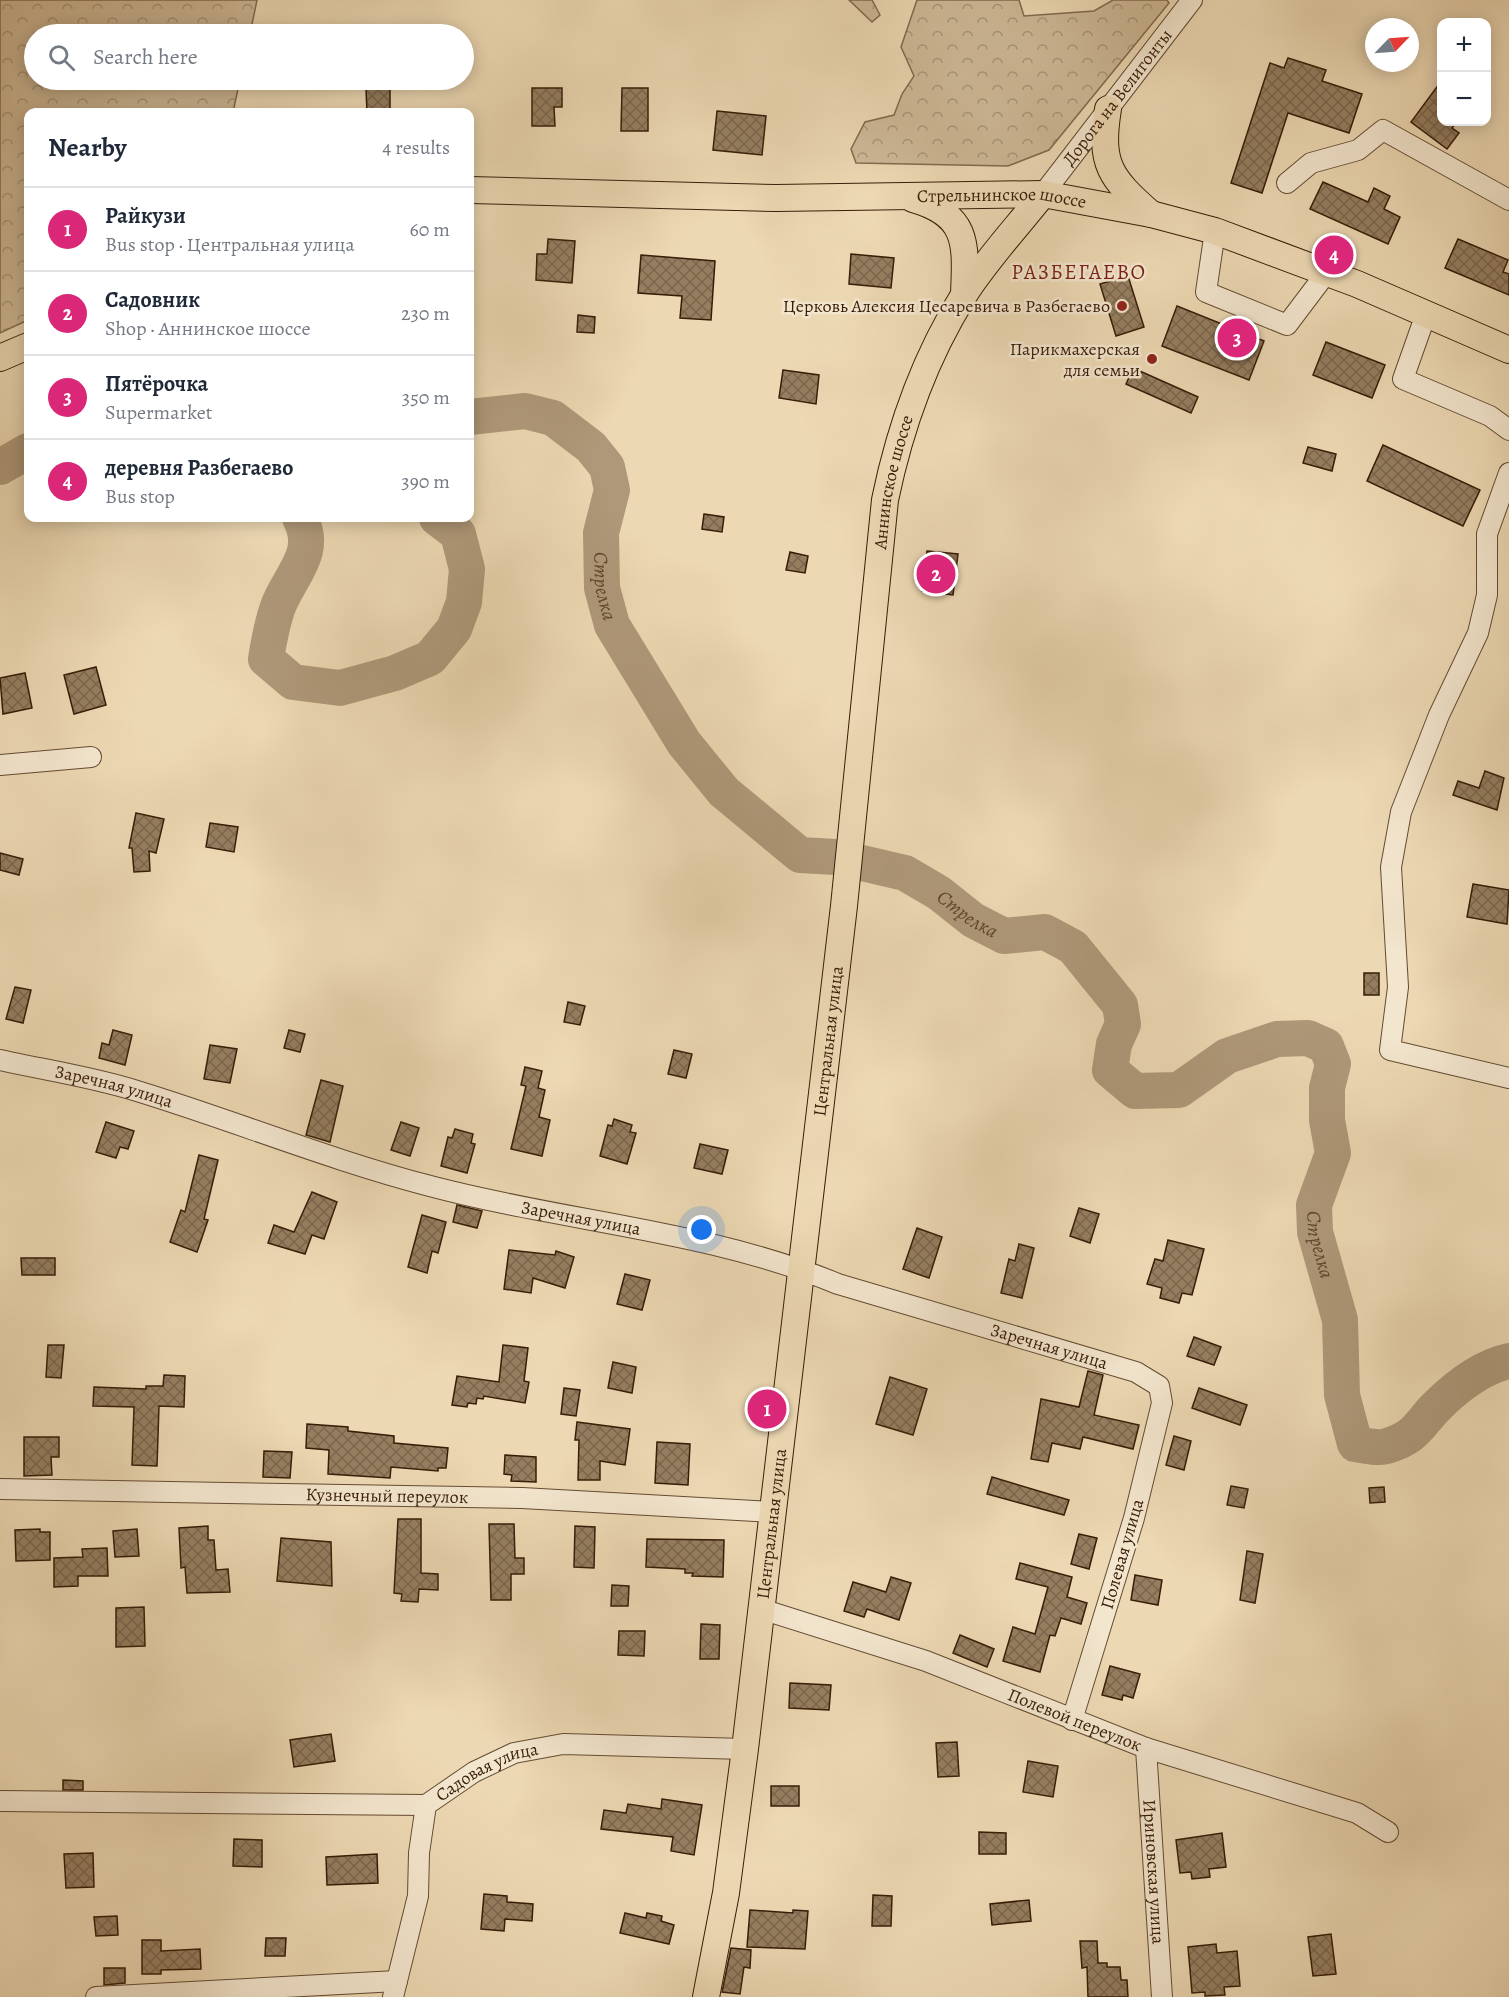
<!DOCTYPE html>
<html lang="en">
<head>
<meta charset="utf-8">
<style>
	body { margin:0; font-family:Alegreya,serif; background:#f2f2f3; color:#1f2937 }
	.controls { position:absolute; right:18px; top:18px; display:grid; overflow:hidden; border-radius:12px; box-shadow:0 3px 15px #0003 }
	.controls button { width:54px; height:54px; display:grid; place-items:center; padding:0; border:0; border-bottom:2px solid #e0e1e3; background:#fff; color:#1f2937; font:30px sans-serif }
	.compass { position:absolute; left:1365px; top:18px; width:54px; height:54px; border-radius:50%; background:#fff; box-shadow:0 3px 15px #0003; rotate:65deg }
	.you { position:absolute; left:702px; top:1230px; width:21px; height:21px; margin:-15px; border:4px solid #fff; border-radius:50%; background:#1a73e8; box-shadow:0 0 0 9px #1a73e833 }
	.badge { display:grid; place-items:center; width:39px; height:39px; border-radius:50%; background:#db2777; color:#fff; font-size:20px; font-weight:700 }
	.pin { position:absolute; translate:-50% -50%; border:3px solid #fff; box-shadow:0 2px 6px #0006 }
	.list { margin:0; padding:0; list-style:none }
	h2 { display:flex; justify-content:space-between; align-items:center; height:78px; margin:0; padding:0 24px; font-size:26px }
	h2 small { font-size:20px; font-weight:400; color:#747a83 }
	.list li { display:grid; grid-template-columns:39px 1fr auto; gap:18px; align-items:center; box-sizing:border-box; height:84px; padding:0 24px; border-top:2px solid #e0e1e3 }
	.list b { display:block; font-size:22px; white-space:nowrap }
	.list p { margin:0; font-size:20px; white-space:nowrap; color:#747a83 }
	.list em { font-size:20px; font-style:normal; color:#747a83 }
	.icon { flex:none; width:33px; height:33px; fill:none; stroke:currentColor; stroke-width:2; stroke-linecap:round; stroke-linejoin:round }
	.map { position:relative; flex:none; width:1509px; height:1997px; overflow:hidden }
	.search { position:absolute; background:#fff; box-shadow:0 3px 15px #0003; left:24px; top:24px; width:450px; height:66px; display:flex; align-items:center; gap:15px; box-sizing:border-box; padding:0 21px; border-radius:33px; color:#747a83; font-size:22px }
	.panel { position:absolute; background:#fff; box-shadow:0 3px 15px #0003; left:24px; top:108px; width:450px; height:414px; border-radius:12px }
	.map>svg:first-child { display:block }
	.forest { fill:url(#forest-crowns); stroke:#826a4e; stroke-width:1.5 }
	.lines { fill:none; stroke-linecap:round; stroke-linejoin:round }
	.river { stroke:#ae9879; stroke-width:36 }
	.building { fill:url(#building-cross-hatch); stroke:#371c07; stroke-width:1.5 }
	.minor-casing { stroke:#644b32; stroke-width:22 }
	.major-casing { stroke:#371c07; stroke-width:28 }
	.minor { stroke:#f3e6ce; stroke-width:20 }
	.major { stroke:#ecd8b3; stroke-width:26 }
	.poi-dot { fill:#8f2418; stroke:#f3e6ce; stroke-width:2 }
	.labels { text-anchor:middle; stroke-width:5; stroke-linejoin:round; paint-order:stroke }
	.street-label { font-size:18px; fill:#371c07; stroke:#f3e6ce }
	.poi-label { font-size:18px; fill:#371c07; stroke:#f3e6ce; text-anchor:end }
	.water-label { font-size:20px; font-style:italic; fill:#61472f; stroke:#f3e6ce }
	.quarter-label { font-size:21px; letter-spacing:1.5px; fill:#7a1f14; stroke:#f3e6ce }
</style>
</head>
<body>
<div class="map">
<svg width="1509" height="1997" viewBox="0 0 1509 1997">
	<defs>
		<pattern id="forest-crowns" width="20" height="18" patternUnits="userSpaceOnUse" patternTransform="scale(1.5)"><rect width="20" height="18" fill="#cdb896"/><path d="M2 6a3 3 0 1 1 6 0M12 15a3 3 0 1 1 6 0" fill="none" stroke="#a79578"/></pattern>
		<pattern id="building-cross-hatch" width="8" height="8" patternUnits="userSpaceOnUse" patternTransform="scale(1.5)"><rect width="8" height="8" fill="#957e60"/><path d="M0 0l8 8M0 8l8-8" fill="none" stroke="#7a664d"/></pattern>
	</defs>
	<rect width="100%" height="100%" fill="#ecd8b3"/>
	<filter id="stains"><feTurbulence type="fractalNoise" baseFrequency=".00333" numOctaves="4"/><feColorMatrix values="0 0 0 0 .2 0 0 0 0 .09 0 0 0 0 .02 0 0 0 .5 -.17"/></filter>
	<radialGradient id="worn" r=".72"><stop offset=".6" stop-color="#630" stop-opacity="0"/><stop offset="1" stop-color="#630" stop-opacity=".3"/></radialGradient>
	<g class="forest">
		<path d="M0,0H257L250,34H34V80H240L233,112H28V320L0,333Z"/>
		<path d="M849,0H872L880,15L872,22Z"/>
		<path d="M917,0H1019L1024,16L1094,11L1113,0H1167L1169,3L1049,150L1008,166L856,163L851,149L865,122L894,115L902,94L914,76L901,47Z"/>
	</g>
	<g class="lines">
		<g class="river">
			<path id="s1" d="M470,417L525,411L553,418L591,447L607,467L612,490L601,533L602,588L612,625L684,743L724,792L800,855L836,857L905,873L939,893L973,920L1004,936L1045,932L1073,947L1120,1005L1123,1024L1114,1044L1110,1070L1135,1091L1179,1090L1227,1056L1277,1039L1308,1038L1326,1046L1333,1064L1327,1088V1120L1333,1153L1314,1205L1315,1232L1340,1320L1342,1395L1355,1444C1364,1445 1378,1449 1387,1446C1416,1437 1417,1427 1436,1407C1456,1387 1482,1367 1509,1361"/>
			<path d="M0,467L28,451"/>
			<path d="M300,518C318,552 292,573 279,604C272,622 269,640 266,659L293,682L340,688L395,673L430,658L454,629L464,602L467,569L458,534L437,518"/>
		</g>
	</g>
	<g class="building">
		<path d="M1288,58L1326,70L1322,81L1362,94L1349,133L1288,113L1262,193L1231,183L1270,63L1284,68Z"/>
		<path d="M1442,80V122H1457L1452,128L1459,133L1447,149L1411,122Z"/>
		<path d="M532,88H562V107H554L555,126H532Z"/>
		<path d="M622,88H648V131H621Z"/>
		<path d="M366,89H390V112H367Z"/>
		<path d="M717,111L766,116L762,155L713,150Z"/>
		<path d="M1323,182L1368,202L1374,188L1390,196L1384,209L1400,217L1388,244L1310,209Z"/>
		<path d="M548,239L575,241L572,283L536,280L537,254H547Z"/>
		<path d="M1458,239L1508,260L1503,272L1509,274V295L1445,268Z"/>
		<path d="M851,254L894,258L891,288L849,284Z"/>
		<path d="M641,255L715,261L711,320L680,318L682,296L638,293Z"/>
		<path d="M1128,276L1144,327L1116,336L1100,284Z"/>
		<path d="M1177,306L1264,341L1249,380L1162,346Z"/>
		<path d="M578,315L595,317L594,333L577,332Z"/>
		<path d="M1326,342L1385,365L1372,398L1313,375Z"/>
		<path d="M1133,368L1198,397L1191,413L1126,384Z"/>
		<path d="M783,370L819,375L816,404L779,398Z"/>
		<path d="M1383,445L1480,490L1463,526L1367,481Z"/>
		<path d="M1308,447L1336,454L1332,471L1303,463Z"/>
		<path d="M704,514L724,517L722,532L702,529Z"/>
		<path d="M927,551L958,554L953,595L922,591Z"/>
		<path d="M790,552L808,556L805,573L786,570Z"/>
		<path d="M96,667L106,705L74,714L64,675Z"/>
		<path d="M25,673L32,708L3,714L0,678Z"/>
		<path d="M1485,771L1504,778L1497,810L1453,795L1458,781L1479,788Z"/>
		<path d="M136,813L164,819L156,853L149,851L150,871L134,872L132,848H129Z"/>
		<path d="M210,823L238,827L234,852L206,847Z"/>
		<path d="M0,853L23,859L19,875L0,870Z"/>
		<path d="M1473,884L1509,890L1507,924L1467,917Z"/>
		<rect x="1364" y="973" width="15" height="22"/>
		<path d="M15,987L31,990L23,1023L6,1019Z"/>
		<path d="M568,1002L585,1006L580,1025L564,1022Z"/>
		<path d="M113,1030L132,1035L125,1065L99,1058L102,1043L109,1045Z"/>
		<path d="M289,1030L305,1034L300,1052L284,1048Z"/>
		<path d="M210,1045L237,1049L230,1083L204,1079Z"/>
		<path d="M674,1050L692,1054L686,1078L668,1074Z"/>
		<path d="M525,1067L542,1071L538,1088L545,1090L539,1117L550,1120L542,1156L511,1149L526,1086L521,1085Z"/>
		<path d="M321,1080L343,1086L330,1142L306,1135Z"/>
		<path d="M614,1119L632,1125L630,1132L636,1133L627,1164L600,1156L608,1125L612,1126Z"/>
		<path d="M106,1122L134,1131L128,1149L120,1147L116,1158L96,1152Z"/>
		<path d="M401,1122L419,1128L410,1156L391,1150Z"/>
		<path d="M455,1129L473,1134L471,1143L475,1144L467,1173L441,1166L448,1137L452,1138Z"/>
		<path d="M700,1144L728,1150L722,1174L694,1168Z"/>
		<path d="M199,1155L218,1160L204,1219L208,1220L197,1252L170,1242L181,1210L185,1212Z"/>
		<path d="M312,1192L337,1202L324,1239L312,1235L305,1254L268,1243L274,1225L294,1232Z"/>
		<path d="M457,1205L482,1211L477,1228L453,1222Z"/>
		<path d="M1079,1208L1099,1214L1090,1243L1070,1236Z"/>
		<path d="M422,1215L446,1222L438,1253L432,1251L427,1273L408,1267Z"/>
		<path d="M917,1228L942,1237L929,1278L903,1269Z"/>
		<path d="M1168,1240L1204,1249L1192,1295L1182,1293L1179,1303L1160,1298L1162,1288L1147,1284L1155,1259L1163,1261Z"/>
		<path d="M1019,1244L1034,1248L1022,1298L1001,1293L1009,1259L1015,1261Z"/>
		<path d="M509,1250L555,1255L556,1251L574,1257L565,1288L533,1278L531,1293L504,1289Z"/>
		<path d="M21,1258H55V1275H22Z"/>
		<path d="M625,1274L650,1280L642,1310L617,1304Z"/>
		<path d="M1194,1337L1221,1347L1214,1365L1187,1356Z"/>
		<path d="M48,1345H64L61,1378L46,1377Z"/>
		<path d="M503,1345L528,1348L524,1381L529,1382L525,1403L484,1396L483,1399L477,1398L476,1404L468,1403L467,1407L452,1405L457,1376L499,1382Z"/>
		<path d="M613,1362L636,1367L632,1393L608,1388Z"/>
		<path d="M1088,1371L1103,1375L1094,1415L1139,1425L1133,1449L1083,1437L1080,1449L1052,1443L1048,1462L1031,1459L1041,1399L1079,1407Z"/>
		<path d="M164,1375L185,1376L184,1407L159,1406L157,1466L132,1465L134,1407L93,1406L94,1387L146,1389V1386H163Z"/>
		<path d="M890,1377L927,1389L913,1435L876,1424Z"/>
		<path d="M564,1388L580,1390L576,1416L561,1414Z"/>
		<path d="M1199,1388L1247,1405L1240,1425L1192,1408Z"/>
		<path d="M577,1422L630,1429L625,1465L600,1461V1480H578L579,1440H575Z"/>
		<path d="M307,1424L348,1427V1431L394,1436V1443L448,1448L446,1468H438V1471L391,1467L390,1478L328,1474L329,1450L306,1448Z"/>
		<path d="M1174,1436L1191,1441L1184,1470L1166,1465Z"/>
		<path d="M24,1437H59V1457H51L52,1475L24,1476Z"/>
		<path d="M657,1442L690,1444L688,1485L655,1483Z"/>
		<path d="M264,1451L292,1452L290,1478L263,1477Z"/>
		<path d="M505,1455L536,1457V1482L511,1481L512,1475L504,1474Z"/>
		<path d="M992,1477L1069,1500L1064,1515L987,1494Z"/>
		<path d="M1231,1486L1248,1489L1244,1508L1227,1505Z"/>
		<path d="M1384,1487L1385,1502L1370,1503L1369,1488Z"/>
		<path d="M398,1519H421V1573L438,1574V1590L419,1589L418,1602L401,1601L402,1594L394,1593Z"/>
		<path d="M489,1524H514L515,1558H524V1574H511V1600H491Z"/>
		<path d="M208,1526V1540H214L216,1570L228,1569L230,1592L187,1593L185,1567L181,1568L179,1528Z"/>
		<path d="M575,1526L595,1527L594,1568L574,1567Z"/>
		<path d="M40,1529V1532H50V1560L16,1561L15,1530Z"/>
		<path d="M137,1529L139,1556L115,1557L113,1531Z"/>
		<path d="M1079,1534L1097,1538L1089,1569L1071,1564Z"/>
		<path d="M281,1538L331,1542L332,1586L277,1581Z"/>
		<path d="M647,1539L724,1540L723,1577L692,1576L693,1573H685V1569L646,1567Z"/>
		<path d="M107,1548L108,1576H78V1586L54,1587V1558L83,1557L82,1549Z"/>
		<path d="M1247,1551L1263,1554L1255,1603L1240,1600Z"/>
		<path d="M1020,1563L1072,1577L1067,1597L1087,1603L1081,1624L1061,1618L1055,1636L1050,1635L1040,1672L1003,1661L1013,1627L1035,1634L1048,1587L1016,1579Z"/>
		<path d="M1135,1575L1162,1580L1158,1605L1131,1600Z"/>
		<path d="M891,1577L911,1583L899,1620L867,1609L864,1617L844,1611L853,1582L886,1592Z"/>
		<path d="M612,1585L629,1586L628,1606H611Z"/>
		<path d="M144,1607L145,1646L116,1647V1608Z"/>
		<path d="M701,1624L720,1625L719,1659H700Z"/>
		<path d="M619,1631H645L644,1656L618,1655Z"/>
		<path d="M960,1635L994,1649L987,1667L953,1653Z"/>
		<path d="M1110,1666L1140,1674L1133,1698L1123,1695L1122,1700L1102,1695Z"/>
		<path d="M790,1683L831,1685L829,1710L789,1708Z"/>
		<path d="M331,1734L335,1761L294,1767L290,1740Z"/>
		<path d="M957,1742L959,1776L938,1777L936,1743Z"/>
		<path d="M1028,1761L1058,1766L1053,1797L1023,1792Z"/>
		<path d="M63,1780L83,1781V1790H63Z"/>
		<rect x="771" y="1786" width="28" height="20"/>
		<path d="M662,1799L702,1805L694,1855L671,1851L673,1837L601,1829L604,1810L626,1813L628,1804L661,1809Z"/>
		<path d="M979,1832L1006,1833V1854H979Z"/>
		<path d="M1222,1833L1226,1867L1209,1869L1210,1877L1192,1879L1191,1872L1180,1873L1176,1840Z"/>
		<path d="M234,1839L262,1840V1867L233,1866Z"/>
		<path d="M93,1853L94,1887L66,1888L64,1854Z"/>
		<path d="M377,1854L378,1883L327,1885L326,1857Z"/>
		<path d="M484,1894L507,1896V1902L533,1904L532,1921L505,1919L504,1931L481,1929Z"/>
		<path d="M873,1895L892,1896L891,1926H872Z"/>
		<path d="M1029,1900L1031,1921L992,1925L990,1904Z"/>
		<path d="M750,1910L793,1913V1910L808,1911L805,1949L747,1947Z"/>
		<path d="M625,1913L646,1918L647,1913L662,1916L661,1921L674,1925L669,1944L620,1933Z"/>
		<path d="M117,1916L118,1935L96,1936L94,1917Z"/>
		<path d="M1331,1934L1336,1974L1313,1976L1308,1937Z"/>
		<path d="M266,1938H286L285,1956H265Z"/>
		<path d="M142,1940H161V1951L200,1949L201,1969L161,1970V1974H142Z"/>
		<path d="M1080,1941H1097L1098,1963H1107V1967H1120L1121,1980H1127L1128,1997H1088L1087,1967L1082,1968Z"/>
		<path d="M1216,1944L1217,1953L1237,1951L1240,1986L1224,1987L1225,1995L1205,1996V1992L1192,1993L1188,1947Z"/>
		<path d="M731,1948L751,1950L750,1968L744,1967L740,1994L722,1992Z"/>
		<path d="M104,1968H125V1983L104,1985Z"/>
	</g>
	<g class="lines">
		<g class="minor-casing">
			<g id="minor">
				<path d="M1287,183L1311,163L1358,150L1383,130L1509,200"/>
				<path id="s2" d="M1043,194L1192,0"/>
				<path d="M1215,231L1206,292L1287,325L1327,272"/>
				<path d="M1426,314L1403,379L1490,416L1509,430"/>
				<path d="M1509,473L1487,534V595L1478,633L1439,715L1401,812L1391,867L1398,987L1390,1050L1509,1078"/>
				<path d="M0,765L91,757"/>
				<path id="s3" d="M0,1060C45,1070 93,1077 137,1091C235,1121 330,1160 430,1186C565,1222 708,1230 838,1284L1136,1372L1159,1386L1162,1403L1134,1518L1072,1720"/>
				<path id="s4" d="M0,1489L522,1498L773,1512"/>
				<path id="s5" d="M761,1609L926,1661L1146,1748L1357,1813L1388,1832"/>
				<path id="s6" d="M1146,1748L1162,1997"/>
				<path d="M0,1801L426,1805"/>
				<path d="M96,1997L397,1981"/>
				<path id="s7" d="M393,1997L418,1896L419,1853L426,1805L474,1772L514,1753L563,1744L745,1749"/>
			</g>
		</g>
		<g class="major-casing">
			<g id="major">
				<path d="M1108,109C1099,164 1110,178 1151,214"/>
				<path id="s8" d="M470,190L776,198L1043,194L1151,214L1215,231L1357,284L1509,350"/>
				<path d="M913,199C969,215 966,244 964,294"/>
				<path d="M0,358L28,346"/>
				<path id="s9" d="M706,1997L726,1893L745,1749L844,906L885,500C900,427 924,359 964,295C986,260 1017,227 1043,194"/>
			</g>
		</g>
		<use href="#minor" class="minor"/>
		<use href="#major" class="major"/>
	</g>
	<g class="poi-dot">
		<circle cx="1122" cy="306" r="6"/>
		<circle cx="1152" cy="359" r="6"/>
	</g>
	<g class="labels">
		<g class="street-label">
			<text dy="6" stroke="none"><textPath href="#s2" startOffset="122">Дорога на Велигонты</textPath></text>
			<text dy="6" stroke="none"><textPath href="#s8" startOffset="532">Стрельнинское шоссе</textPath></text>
			<text dy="6" stroke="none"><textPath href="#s9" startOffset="1527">Аннинское шоссе</textPath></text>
			<text dy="6" stroke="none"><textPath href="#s9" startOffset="964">Центральная улица</textPath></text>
			<text dy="6" stroke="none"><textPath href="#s3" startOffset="117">Заречная улица</textPath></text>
			<text dy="6" stroke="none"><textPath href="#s3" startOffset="603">Заречная улица</textPath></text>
			<text dy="6" stroke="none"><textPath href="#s3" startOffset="1089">Заречная улица</textPath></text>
			<text dy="6" stroke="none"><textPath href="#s4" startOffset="387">Кузнечный переулок</textPath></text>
			<text dy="6" stroke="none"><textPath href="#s9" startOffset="478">Центральная улица</textPath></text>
			<text transform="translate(1122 1554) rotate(-74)" y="6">Полевая улица</text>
			<text dy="6" stroke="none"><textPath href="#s5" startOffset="333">Полевой переулок</textPath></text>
			<text dy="6" stroke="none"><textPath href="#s7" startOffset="266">Садовая улица</textPath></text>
			<text dy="6" stroke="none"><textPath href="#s6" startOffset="124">Ириновская улица</textPath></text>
		</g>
		<g class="poi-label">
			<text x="1110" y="312">Церковь Алексия Цесаревича в Разбегаево</text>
			<text x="1140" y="355">Парикмахерская<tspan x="1140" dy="21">для семьи</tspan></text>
		</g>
		<g class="water-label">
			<text dy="7" stroke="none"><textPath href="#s1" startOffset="279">Стрелка</textPath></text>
			<text dy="7" stroke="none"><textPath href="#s1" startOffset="801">Стрелка</textPath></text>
			<text dy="7" stroke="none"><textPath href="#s1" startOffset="1503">Стрелка</textPath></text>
		</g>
		<g class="quarter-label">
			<text x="1079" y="279">РАЗБЕГАЕВО</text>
		</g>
	</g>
	<rect width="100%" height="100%" filter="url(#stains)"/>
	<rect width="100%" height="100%" fill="url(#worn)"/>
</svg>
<div class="controls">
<button>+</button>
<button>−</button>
</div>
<svg class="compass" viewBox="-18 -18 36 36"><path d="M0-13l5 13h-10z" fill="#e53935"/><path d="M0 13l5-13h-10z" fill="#747a83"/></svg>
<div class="you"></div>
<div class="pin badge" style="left:767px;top:1409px">1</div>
<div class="pin badge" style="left:936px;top:574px">2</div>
<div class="pin badge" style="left:1237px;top:338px">3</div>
<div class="pin badge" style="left:1334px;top:255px">4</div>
<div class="search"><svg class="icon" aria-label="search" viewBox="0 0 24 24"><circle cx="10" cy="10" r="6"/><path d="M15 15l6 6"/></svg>Search here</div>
<section class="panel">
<h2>Nearby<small>4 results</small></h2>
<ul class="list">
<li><span class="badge">1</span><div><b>Райкузи</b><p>Bus stop · Центральная улица</p></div><em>60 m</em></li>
<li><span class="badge">2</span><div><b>Садовник</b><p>Shop · Аннинское шоссе</p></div><em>230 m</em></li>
<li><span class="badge">3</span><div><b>Пятёрочка</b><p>Supermarket</p></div><em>350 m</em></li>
<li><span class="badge">4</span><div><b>деревня Разбегаево</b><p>Bus stop</p></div><em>390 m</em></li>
</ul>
</section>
</div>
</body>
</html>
